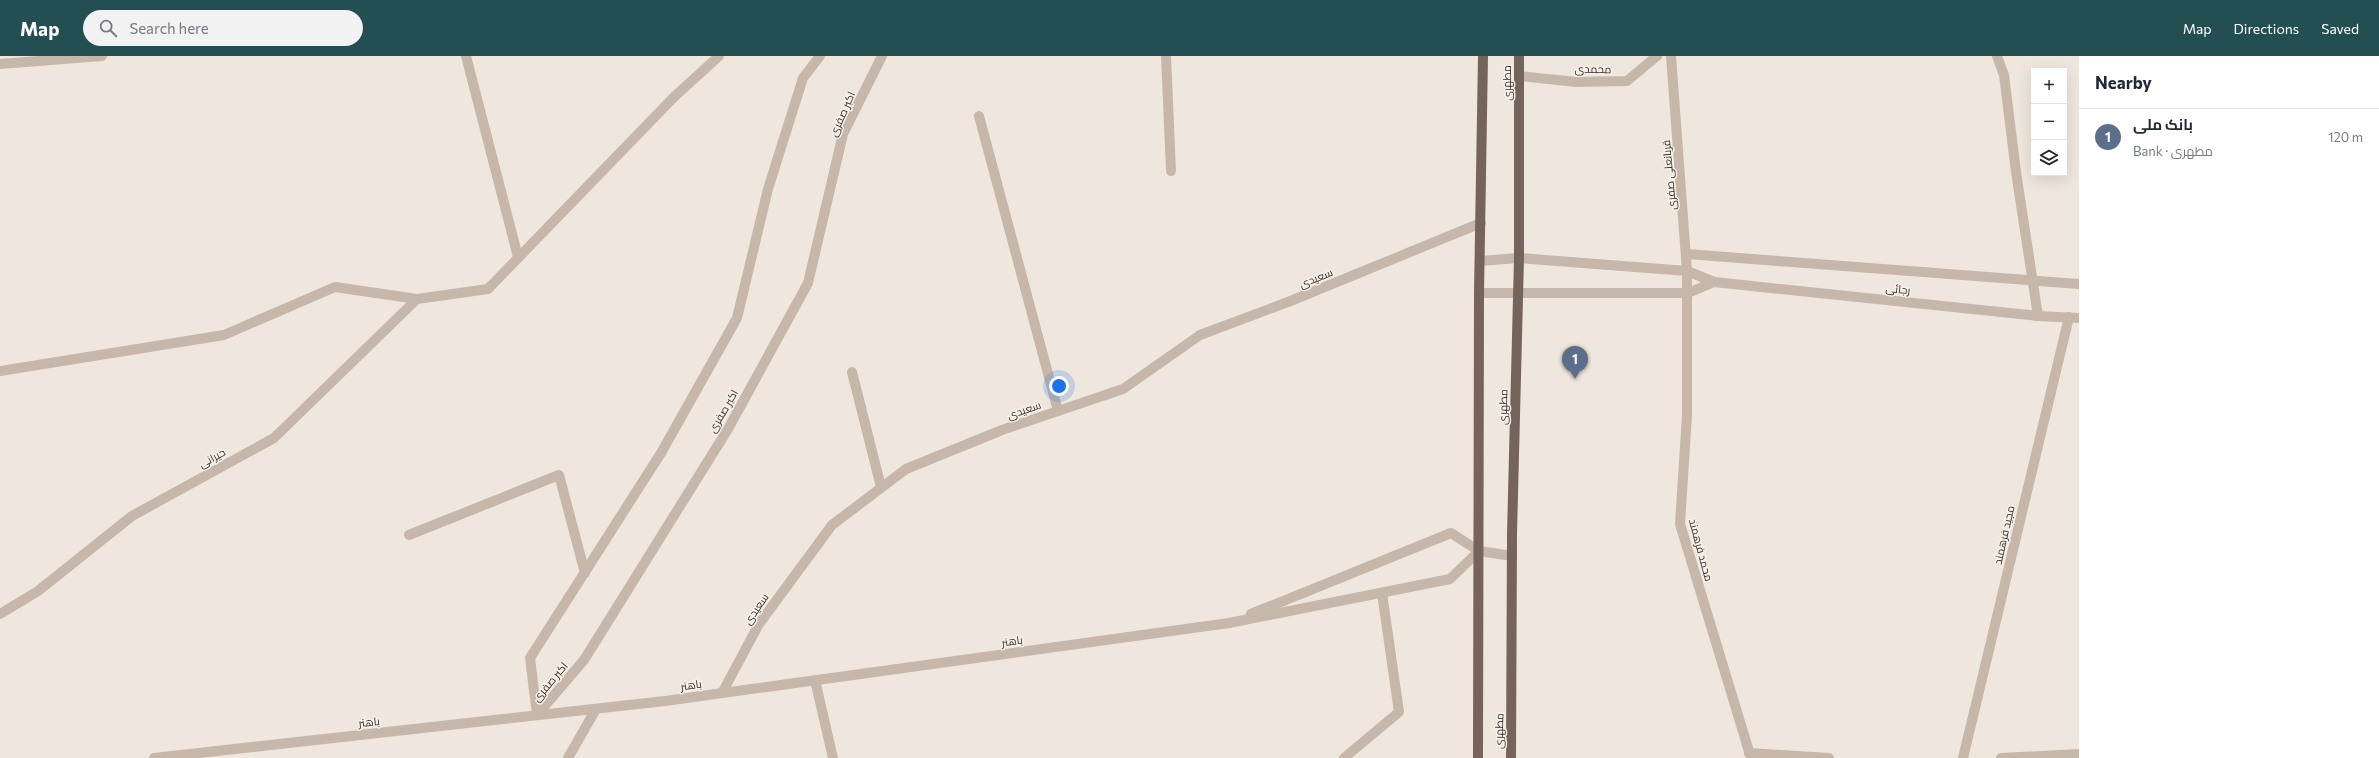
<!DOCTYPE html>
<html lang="en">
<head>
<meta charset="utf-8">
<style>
	body { margin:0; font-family:Commissioner,Cairo,sans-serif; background:#f2f2f3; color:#1f2937 }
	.controls { position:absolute; right:12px; top:12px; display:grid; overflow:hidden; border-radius:0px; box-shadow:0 4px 16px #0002 }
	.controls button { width:36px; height:36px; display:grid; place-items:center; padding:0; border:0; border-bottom:1px solid #e0e1e3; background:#fff; color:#1f2937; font:20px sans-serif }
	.you { position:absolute; left:1059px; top:330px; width:14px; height:14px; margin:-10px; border:3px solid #fff; border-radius:50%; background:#1a73e8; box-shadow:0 0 0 6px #1a73e833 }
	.badge { display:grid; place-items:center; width:26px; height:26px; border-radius:50%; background:#234e52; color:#fff; font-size:13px; font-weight:700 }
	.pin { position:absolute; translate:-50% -33px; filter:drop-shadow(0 1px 2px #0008) }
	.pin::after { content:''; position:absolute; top:21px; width:14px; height:12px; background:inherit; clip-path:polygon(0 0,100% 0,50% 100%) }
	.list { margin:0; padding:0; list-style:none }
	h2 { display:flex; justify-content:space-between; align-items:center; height:52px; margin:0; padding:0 16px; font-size:17px }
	h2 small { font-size:13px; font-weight:400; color:#747a83 }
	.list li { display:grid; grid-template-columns:26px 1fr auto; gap:12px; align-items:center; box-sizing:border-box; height:56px; padding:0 16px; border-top:1px solid #e0e1e3 }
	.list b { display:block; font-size:15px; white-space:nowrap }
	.list p { margin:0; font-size:13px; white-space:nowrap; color:#747a83 }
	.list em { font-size:13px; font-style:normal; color:#747a83 }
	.icon { flex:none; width:22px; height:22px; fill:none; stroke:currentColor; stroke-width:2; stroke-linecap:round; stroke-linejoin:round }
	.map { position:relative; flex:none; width:2079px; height:702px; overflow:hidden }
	header { display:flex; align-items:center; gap:24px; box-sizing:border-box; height:56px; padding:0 20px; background:#234e52; color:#fff }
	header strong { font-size:19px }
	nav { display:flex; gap:22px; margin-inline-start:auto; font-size:14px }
	.search { width:280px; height:36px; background:#f2f2f3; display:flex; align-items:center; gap:10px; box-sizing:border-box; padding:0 14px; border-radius:22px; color:#747a83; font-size:15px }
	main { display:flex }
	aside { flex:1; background:#fff }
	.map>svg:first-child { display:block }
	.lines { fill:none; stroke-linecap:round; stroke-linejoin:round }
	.minor { stroke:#c6b7aa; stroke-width:10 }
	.major { stroke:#75645c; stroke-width:10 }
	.labels { text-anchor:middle; stroke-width:3; stroke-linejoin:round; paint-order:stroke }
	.street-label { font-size:11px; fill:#352d29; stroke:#f8f1e9 }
</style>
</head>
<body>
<header>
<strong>Map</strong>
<div class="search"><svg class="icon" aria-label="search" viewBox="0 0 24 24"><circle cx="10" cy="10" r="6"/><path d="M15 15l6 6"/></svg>Search here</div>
<nav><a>Map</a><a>Directions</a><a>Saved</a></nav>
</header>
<main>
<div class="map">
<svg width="2079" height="702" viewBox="0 0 2079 702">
	<rect width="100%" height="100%" fill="#efe7dd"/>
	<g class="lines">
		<g class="minor">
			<path d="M466,0L518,201"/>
			<path d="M1166,0L1171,115"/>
			<path d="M1671,0L1687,215V359L1680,468L1751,702"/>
			<path d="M1997,0L2004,19L2016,116L2038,260"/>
			<path d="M0,8L102,0"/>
			<path d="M1519,20L1576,26L1627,25L1657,0"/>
			<path d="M979,60L1058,355"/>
			<path d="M1687,198L2079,228"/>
			<path d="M1480,205L1519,202L1687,215L1714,226L2038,260L2079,262"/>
			<path d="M1479,237H1688L1714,226"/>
			<path d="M0,315L224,279L335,231L417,243L488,233L674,41L719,0"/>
			<path d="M852,316L881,431"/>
			<path d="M409,479L559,419L585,517"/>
			<path d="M0,558L38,535L132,460L274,382L417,243"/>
			<path d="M1251,558L1451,477L1479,495L1512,500"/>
			<path d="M815,624L833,702"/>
			<path d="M722,637L759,568L832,469L906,413L1002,374L1123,333L1200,279L1288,246L1481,167"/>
			<path d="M537,659L584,604L728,373L808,227L843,78L882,0"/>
			<path d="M537,659L530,602L661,397L737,262L768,133L803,22L820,0"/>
			<path d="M1749,697L1829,702"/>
			<path d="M154,702L665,645L1229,567L1450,523L1479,495"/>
			<path d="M568,702L596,653"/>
			<path d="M1344,702L1399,656L1382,537"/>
			<path d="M1963,702L2069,261"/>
			<path d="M2001,702L2079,698"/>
		</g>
		<g class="major">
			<path d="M1478,702L1479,237L1483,0"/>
			<path d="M1511,702L1512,478L1519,202V0"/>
		</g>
	</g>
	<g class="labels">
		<g class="street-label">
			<text transform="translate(1593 13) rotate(1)" y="4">محمدی</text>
			<text transform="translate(1507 27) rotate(-90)" y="4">مطهری</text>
			<text transform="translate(842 58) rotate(-66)" y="4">اکبر صفری</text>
			<text transform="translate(1669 119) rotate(-95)" y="4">قربانعلی صفری</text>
			<text transform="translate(1316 222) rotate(-22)" y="4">سعیدی</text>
			<text transform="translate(1898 233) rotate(6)" y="4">رجائی</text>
			<text transform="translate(1503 351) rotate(-89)" y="4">مطهری</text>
			<text transform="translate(1024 354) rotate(-19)" y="4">سعیدی</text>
			<text transform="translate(723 355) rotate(-60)" y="4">اکبر صفری</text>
			<text transform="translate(212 402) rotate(-29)" y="4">حیرانی</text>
			<text transform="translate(2004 479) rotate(-77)" y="4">مجید فرهمند</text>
			<text transform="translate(1701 494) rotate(75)" y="4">محمد فرهمند</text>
			<text transform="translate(756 553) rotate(-56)" y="4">سعیدی</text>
			<text transform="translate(1012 585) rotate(-8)" y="4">باهنر</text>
			<text transform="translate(550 626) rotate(-50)" y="4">اکبر صفری</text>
			<text transform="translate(691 629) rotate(-8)" y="4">باهنر</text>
			<text transform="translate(369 666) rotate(-6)" y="4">باهنر</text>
			<text transform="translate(1499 675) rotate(-89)" y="4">مطهری</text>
		</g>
	</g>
</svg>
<div class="controls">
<button>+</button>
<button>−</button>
<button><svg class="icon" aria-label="layers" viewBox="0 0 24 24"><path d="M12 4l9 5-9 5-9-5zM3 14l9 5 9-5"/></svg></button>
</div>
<div class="you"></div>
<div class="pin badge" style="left:1575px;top:323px;background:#5c6f8a">1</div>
</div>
<aside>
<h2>Nearby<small></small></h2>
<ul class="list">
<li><span class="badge" style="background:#5c6f8a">1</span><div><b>بانک ملی</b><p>Bank · مطهری</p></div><em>120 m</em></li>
</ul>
</aside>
</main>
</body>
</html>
